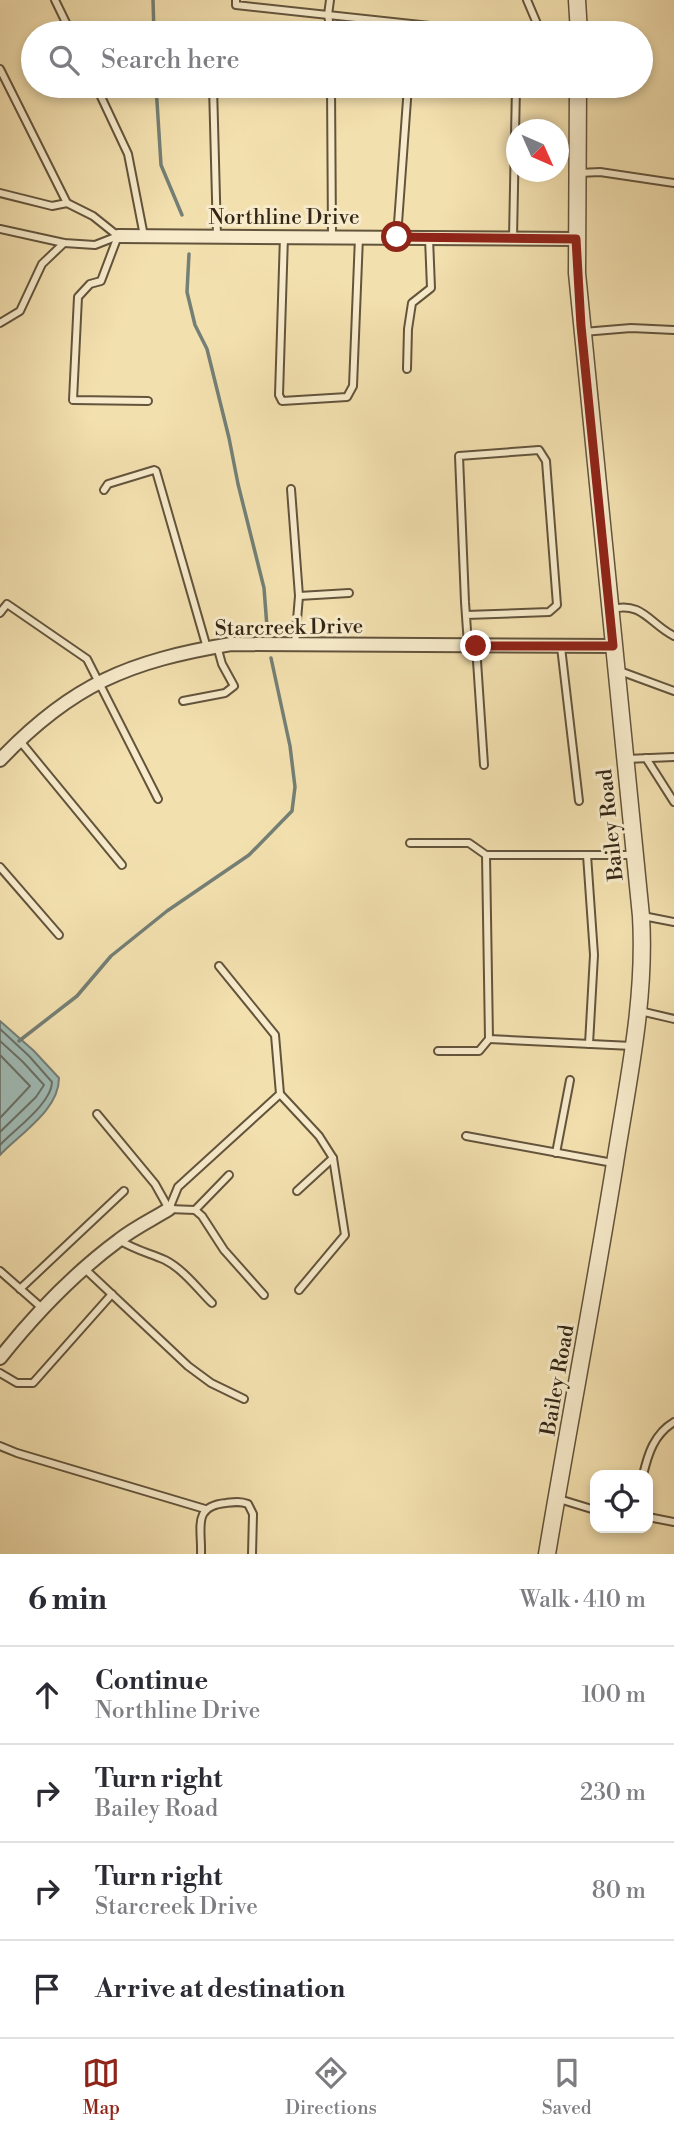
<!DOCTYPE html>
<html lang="en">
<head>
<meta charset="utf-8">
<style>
	body { margin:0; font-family:"Libre Bodoni",serif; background:#f7f7f7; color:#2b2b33 }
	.controls { position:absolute; right:21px; bottom:21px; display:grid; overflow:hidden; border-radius:14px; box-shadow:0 4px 10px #0003 }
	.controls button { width:63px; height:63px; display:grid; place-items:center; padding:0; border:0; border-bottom:2px solid #e1e1e2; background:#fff; color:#2b2b33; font:35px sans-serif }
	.compass { position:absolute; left:506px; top:119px; width:63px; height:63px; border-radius:50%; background:#fff; box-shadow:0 4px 10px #0003; rotate:135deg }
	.stop { position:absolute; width:21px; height:21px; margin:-16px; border:5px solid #8f2418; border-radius:50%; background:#fff }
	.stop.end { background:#8f2418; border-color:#fff; box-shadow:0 2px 7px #0008 }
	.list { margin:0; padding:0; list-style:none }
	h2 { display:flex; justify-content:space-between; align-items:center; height:91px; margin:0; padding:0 28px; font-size:30px }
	h2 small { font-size:23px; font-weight:400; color:#7c7c81 }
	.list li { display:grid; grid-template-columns:46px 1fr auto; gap:21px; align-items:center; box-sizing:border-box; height:98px; padding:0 28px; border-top:2px solid #e1e1e2 }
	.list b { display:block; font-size:26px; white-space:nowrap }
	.list p { margin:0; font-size:23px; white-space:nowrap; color:#7c7c81 }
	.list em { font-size:23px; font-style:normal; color:#7c7c81 }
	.icon { flex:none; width:38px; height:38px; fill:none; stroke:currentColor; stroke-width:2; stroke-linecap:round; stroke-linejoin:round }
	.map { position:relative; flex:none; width:674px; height:1554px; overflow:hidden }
	.search { position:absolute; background:#fff; box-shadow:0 4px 10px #0003; left:21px; right:21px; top:21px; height:77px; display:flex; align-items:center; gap:18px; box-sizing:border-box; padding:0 24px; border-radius:38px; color:#7c7c81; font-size:26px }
	.sheet { height:483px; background:#fff }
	nav { display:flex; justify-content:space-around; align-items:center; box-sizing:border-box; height:98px; border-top:2px solid #e1e1e2; background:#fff; font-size:19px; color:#7c7c81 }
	nav a { display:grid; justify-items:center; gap:4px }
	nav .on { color:#8f2418 }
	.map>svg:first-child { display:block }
	.water { fill:#a0bbb5; stroke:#747f75; stroke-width:2 }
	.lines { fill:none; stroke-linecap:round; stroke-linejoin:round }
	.shore { stroke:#6a7066; stroke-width:2 }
	.stream { stroke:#747f75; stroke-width:3.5 }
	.service-casing { stroke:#63543c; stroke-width:10 }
	.minor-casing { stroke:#63543c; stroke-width:16 }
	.tertiary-casing { stroke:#63543c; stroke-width:19 }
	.service { stroke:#f7ebcb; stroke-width:6 }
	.minor { stroke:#f7ebcb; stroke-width:12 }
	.tertiary { stroke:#f7ebcb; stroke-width:16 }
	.route { stroke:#8f2418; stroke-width:9 }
	.labels { text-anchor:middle; stroke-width:6; stroke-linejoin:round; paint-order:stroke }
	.street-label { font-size:21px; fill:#332616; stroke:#f7ebcb }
</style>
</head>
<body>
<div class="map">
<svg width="674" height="1554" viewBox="0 0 674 1554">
	<rect width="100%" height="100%" fill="#f3e0af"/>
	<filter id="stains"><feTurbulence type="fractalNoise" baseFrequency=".00286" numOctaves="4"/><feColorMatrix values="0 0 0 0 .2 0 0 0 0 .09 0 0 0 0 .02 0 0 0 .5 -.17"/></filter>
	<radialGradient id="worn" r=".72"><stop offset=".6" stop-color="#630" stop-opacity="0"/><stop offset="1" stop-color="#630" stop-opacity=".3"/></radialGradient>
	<path class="water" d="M0,1021L34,1051L59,1078C59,1110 21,1133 0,1155Z"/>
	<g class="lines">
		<g class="shore">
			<path d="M0,1029L29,1056L52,1082C52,1103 14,1130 0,1145"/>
			<path d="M0,1041L23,1062L44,1085L36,1097L0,1132"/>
			<path d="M0,1055L30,1086L0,1118"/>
		</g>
		<g class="stream">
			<path d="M153,0L154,33"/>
			<path d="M156,86L161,165L182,215"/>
			<path d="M189,254L187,292L195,325L207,349L229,438L238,484L264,588L267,627"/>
			<path d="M19,1041L77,996L111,956L167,911L249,855L292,811L295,787L290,746L271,658"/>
		</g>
		<g class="service-casing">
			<g id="service">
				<path d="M55,0L71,33"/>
				<path d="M236,0V5L495,33"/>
				<path d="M330,0L328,15L331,33"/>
				<path d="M527,0L541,33"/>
				<path d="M0,69L67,203L93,216L118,236"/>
				<path d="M96,86L128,154L144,236"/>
				<path d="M213,86L217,236"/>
				<path d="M331,86L332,236"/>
				<path d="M579,173L600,172L674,183"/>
				<path d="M0,193L52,206L67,203"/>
				<path d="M0,229L64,243L95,245L118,236"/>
				<path d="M118,236L101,281L90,284L78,297L73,400L148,401"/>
				<path d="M284,236L279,395L282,401L347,397L353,386L359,237"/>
				<path d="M397,237L408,86"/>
				<path d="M513,238L516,86"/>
				<path d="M0,323L20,311L42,264L64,243"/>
				<path d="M583,332L631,328L674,330"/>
				<path d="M407,369L408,329L412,303L431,288L429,238"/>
				<path d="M291,489L299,596L295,644"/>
				<path d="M104,490L108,484L154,470L156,471L207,648"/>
				<path d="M299,596L349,593"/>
				<path d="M612,609C642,601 650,624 674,636"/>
				<path d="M0,613L7,604L87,659L158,799"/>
				<path d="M466,615L549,612L557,605L546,461L539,450L459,456L465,602L468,645"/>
				<path d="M476,646L484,765"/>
				<path d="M561,647L579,801"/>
				<path d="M617,670L674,691"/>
				<path d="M183,701L225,693L234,686L222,664L217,646"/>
				<path d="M20,741L122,865"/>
				<path d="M646,758L674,802"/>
				<path d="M626,759L674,757"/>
				<path d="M410,843H469L486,855"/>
				<path d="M587,855L594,955L589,1044"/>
				<path d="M0,867L59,935"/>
				<path d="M643,916L674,922"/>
				<path d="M640,1011L674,1019"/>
				<path d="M632,1046L489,1039L486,855H635"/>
				<path d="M438,1051H479L489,1039"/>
				<path d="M280,1094L319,1136L333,1158L345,1235L299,1290"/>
				<path d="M97,1114L155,1184L169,1209"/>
				<path d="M466,1136L613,1163"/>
				<path d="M556,1153L570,1080"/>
				<path d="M297,1191L333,1158"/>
				<path d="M169,1209L178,1187L280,1094L275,1035L219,966"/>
				<path d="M169,1209L195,1210L202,1216L224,1250L264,1295"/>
				<path d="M195,1210L229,1175"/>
				<path d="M119,1240C135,1250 149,1253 165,1260C183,1269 198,1289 212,1303"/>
				<path d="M84,1268L188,1366L211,1383L244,1399"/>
				<path d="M0,1271L42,1308"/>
				<path d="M20,1289L124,1191"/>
				<path d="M0,1373L17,1383H33L112,1294"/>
				<path d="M0,1446L17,1453L205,1509"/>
				<path d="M643,1475C648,1454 654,1434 674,1422"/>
				<path d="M559,1499L595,1510"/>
				<path d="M648,1517L674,1522"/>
				<path d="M201,1554C202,1528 192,1506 226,1503C234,1502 240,1501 248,1504L253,1514L252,1554"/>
			</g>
		</g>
		<g class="minor-casing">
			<g id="minor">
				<path d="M118,236L576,239"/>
				<path d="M0,760C72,684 130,661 231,644L613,646"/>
				<path d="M0,1358C35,1314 73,1274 119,1240C134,1228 153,1219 169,1209"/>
			</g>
		</g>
		<g class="tertiary-casing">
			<g id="tertiary">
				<path d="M577,0L579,33"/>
				<path d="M547,1554C569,1423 594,1293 615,1163C628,1080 646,1000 641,916L577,273L578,86"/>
			</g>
		</g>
		<use href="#service" class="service"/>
		<use href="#minor" class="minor"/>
		<use href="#tertiary" class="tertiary"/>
	</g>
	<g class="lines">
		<path class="route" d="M397,237L576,239L581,326L613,646H476"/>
	</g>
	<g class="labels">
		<g class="street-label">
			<text x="284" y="224">Northline Drive</text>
			<text transform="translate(289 627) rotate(-1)" y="7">Starcreek Drive</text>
			<text transform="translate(610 825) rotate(-96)" y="7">Bailey Road</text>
			<text transform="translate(557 1380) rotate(-80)" y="7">Bailey Road</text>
		</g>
	</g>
	<rect width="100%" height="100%" filter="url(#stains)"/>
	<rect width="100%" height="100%" fill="url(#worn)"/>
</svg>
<div class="controls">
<button><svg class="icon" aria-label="locate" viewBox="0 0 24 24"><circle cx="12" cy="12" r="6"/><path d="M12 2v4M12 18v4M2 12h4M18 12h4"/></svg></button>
</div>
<svg class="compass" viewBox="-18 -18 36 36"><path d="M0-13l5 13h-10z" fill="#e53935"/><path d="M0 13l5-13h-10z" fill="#7c7c81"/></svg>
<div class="stop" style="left:397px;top:237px"></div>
<div class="stop end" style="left:476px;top:646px"></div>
<div class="search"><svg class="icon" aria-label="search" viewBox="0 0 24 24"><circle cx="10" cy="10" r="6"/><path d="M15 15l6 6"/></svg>Search here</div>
</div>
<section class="sheet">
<h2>6 min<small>Walk · 410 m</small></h2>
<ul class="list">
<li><svg class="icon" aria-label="ahead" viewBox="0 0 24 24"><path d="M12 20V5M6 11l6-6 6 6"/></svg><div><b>Continue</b><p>Northline Drive</p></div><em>100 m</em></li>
<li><svg class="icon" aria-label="right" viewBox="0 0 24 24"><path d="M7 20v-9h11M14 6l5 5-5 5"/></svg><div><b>Turn right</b><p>Bailey Road</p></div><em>230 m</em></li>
<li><svg class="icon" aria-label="right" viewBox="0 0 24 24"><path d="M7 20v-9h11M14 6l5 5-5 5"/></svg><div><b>Turn right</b><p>Starcreek Drive</p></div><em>80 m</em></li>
<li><svg class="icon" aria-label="arrive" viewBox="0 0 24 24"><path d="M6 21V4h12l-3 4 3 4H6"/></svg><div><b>Arrive at destination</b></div></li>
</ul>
</section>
<nav>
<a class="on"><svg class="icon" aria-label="map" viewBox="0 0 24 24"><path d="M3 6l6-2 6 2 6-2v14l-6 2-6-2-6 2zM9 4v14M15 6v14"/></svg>Map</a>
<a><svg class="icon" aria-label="directions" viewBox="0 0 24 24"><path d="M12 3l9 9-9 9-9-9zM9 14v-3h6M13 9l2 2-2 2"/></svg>Directions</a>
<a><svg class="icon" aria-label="saved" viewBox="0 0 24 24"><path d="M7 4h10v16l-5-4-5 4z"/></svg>Saved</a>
</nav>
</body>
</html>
